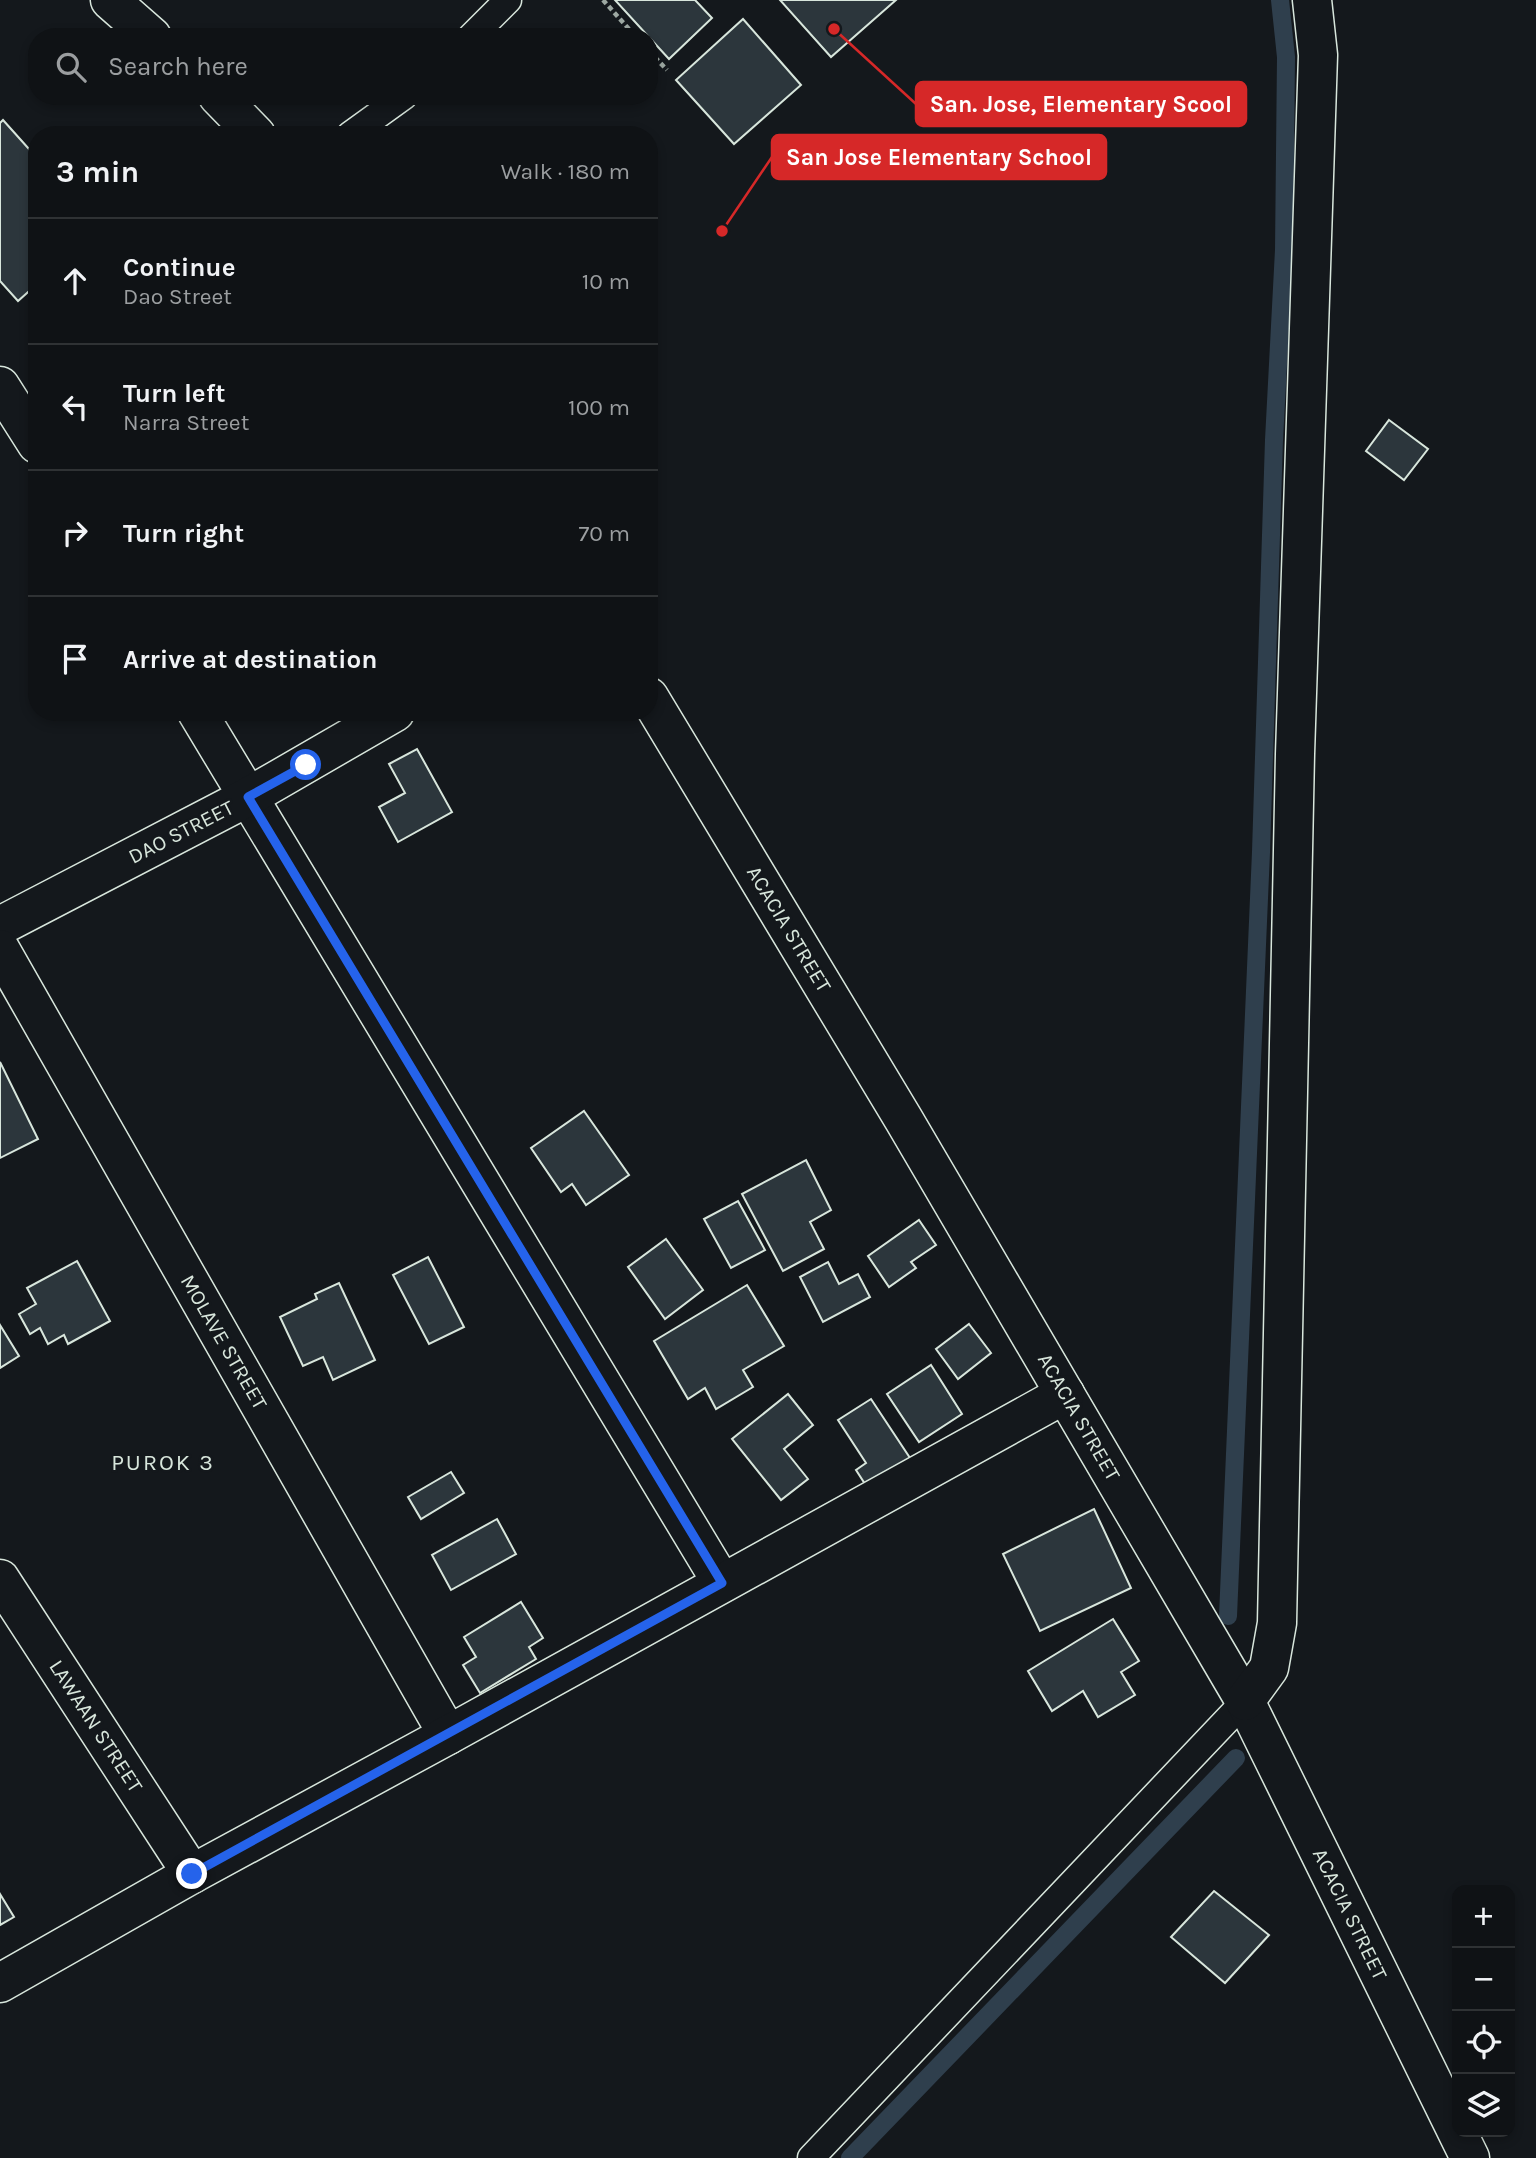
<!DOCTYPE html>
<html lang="en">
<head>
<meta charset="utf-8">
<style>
	body { margin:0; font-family:Karla,sans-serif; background:#181b1e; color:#f1f3f6 }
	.controls { position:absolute; right:21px; bottom:21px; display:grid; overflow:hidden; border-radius:14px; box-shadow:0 4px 10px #0003 }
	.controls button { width:63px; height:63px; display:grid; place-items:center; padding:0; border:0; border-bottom:2px solid #2f3234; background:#0f1215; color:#f1f3f6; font:35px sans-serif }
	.stop { position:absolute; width:21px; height:21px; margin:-16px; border:5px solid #2563eb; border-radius:50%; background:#fff }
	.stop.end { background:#2563eb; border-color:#fff; box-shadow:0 2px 7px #0008 }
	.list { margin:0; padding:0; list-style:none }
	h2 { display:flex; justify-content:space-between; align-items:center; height:91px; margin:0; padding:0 28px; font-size:30px }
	h2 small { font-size:23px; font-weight:400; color:#9b9ea0 }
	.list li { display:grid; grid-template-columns:46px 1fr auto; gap:21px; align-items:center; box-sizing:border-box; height:126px; padding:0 28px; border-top:2px solid #2f3234 }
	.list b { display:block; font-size:26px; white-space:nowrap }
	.list p { margin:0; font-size:23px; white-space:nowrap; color:#9b9ea0 }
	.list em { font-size:23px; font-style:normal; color:#9b9ea0 }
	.icon { flex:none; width:38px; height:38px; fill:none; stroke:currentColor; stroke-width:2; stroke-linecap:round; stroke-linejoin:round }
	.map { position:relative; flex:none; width:1536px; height:2158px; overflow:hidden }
	.search { position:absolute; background:#0f1215; box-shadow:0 4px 10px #0003; left:28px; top:28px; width:630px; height:77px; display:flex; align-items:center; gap:18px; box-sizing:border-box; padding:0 24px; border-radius:28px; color:#9b9ea0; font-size:26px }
	.panel { position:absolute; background:#0f1215; box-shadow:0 4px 10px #0003; left:28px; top:126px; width:630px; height:595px; border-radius:28px }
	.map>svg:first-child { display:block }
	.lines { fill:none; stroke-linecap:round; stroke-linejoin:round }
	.stream { stroke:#2f3f4d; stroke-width:18 }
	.building { fill:#2c363c; stroke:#d8e6dc; stroke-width:2 }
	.service-casing { stroke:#d8e6dc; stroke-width:29 }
	.minor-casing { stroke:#d8e6dc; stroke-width:41 }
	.path { stroke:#9da8a2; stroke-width:4.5; stroke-dasharray:5 3.5; stroke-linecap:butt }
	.service { stroke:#14181c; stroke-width:26 }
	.minor { stroke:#14181c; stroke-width:38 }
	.route { stroke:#2563eb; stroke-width:9 }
	.labels { text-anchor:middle; stroke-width:5; stroke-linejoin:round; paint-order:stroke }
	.street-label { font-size:21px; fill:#d8e6dc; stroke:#14181c }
	.neighbourhood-label { font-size:23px; letter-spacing:2px; fill:#d8e6dc; stroke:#14181c }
	.leader { fill:none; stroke:#d62828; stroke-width:2.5 }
	.callout-dot { fill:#d62828; stroke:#14181c; stroke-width:2.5 }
	.callout { fill:#d62828; stroke:#d62828; stroke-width:2.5 }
	.callout-label { font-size:23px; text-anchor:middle; font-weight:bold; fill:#fff }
</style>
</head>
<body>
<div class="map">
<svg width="1536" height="2158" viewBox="0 0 1536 2158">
	<rect width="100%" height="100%" fill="#14181c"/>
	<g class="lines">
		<g class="stream">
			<path d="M1228,1616L1261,852L1274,440L1284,250L1286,57L1280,0"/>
			<path d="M850,2158L1236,1758"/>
		</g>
	</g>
	<g class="building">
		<path d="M615,0H695L712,18L669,59Z"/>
		<path d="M780,0H896L831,57Z"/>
		<path d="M743,19L801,85L734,144L676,80Z"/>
		<path d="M3,120L37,158V284L18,301L0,281V123Z"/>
		<path d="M1389,420L1428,449L1404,480L1366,451Z"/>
		<path d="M417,749L452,812L398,842L379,807L405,793L389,764Z"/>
		<path d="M0,1062L38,1139L0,1158Z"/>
		<path d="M584,1111L629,1175L586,1205L572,1184L561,1192L531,1148Z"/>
		<path d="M806,1160L831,1210L810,1222L824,1249L783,1271L742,1194Z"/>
		<path d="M738,1201L765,1250L731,1268L704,1219Z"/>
		<path d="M919,1220L936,1245L911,1262L916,1268L889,1287L868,1256Z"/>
		<path d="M666,1239L703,1290L665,1319L628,1267Z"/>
		<path d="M428,1257L464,1327L429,1344L393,1275Z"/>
		<path d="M77,1261L110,1321L68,1344L64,1335L48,1344L40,1328L30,1334L19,1314L36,1304L27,1288Z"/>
		<path d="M828,1262L839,1284L858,1274L870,1297L823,1322L800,1277Z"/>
		<path d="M339,1283L375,1360L333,1380L323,1357L303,1366L280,1317L317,1299L315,1294Z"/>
		<path d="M747,1285L784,1346L743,1370L753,1387L716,1409L705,1388L688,1399L654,1341Z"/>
		<path d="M969,1324L991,1353L958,1379L936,1349Z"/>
		<path d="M0,1325L19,1356L0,1368Z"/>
		<path d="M931,1365L962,1414L919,1442L887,1394Z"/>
		<path d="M788,1394L813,1425L784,1449L808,1479L781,1500L732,1439Z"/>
		<path d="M871,1399L910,1458L867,1487L856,1470L866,1463L838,1420Z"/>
		<path d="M451,1472L464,1493L421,1519L408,1497Z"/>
		<path d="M1094,1509L1131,1588L1040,1631L1003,1554Z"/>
		<path d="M497,1519L516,1554L451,1590L432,1555Z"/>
		<path d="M521,1602L543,1638L529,1647L536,1659L480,1693L463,1665L476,1657L464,1637Z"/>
		<path d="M1113,1619L1139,1661L1121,1672L1135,1695L1098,1717L1083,1691L1052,1711L1028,1671Z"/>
		<path d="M1214,1891L1269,1935L1225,1983L1171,1937Z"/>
		<path d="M0,1894L14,1917L0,1925Z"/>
	</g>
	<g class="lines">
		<g class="service-casing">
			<g id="service">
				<path d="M471,37L508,0"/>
				<path d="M350,135L404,96"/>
				<path d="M811,2158L1245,1701"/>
			</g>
		</g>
		<g class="minor-casing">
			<g id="minor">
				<path d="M110,0L152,37"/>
				<path d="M218,96L256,135"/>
				<path d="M0,386L37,444"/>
				<path d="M649,697L904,1120L1245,1701L1470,2158"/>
				<path d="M197,712L722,1583"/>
				<path d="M0,926L248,797L395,712"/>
				<path d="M0,949L448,1735"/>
				<path d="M0,1579L192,1874"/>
				<path d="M1245,1701L1269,1668L1277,1623L1295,754L1318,55L1312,0"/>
				<path d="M0,1983L192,1874L448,1735L1065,1394"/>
			</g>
		</g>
		<g class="path">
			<path d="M603,0L636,37"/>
			<path d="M649,51L667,70"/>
		</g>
		<use href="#service" class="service"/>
		<use href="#minor" class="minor"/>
	</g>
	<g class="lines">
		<path class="route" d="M192,1874L722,1583L248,797L306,765"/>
	</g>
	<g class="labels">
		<g class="street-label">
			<text transform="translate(181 832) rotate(-27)" y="7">DAO STREET</text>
			<text transform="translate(789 929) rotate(59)" y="7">ACACIA STREET</text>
			<text transform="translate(224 1342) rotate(60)" y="7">MOLAVE STREET</text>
			<text transform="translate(1079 1417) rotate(60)" y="7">ACACIA STREET</text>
			<text transform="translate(96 1726) rotate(57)" y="7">LAWAAN STREET</text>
			<text transform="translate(1350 1914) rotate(64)" y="7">ACACIA STREET</text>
		</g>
		<g class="neighbourhood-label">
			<text x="163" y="1470">PUROK 3</text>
		</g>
	</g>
	<path class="leader" d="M834 29L916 104M722 231L772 157"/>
	<g class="callout-dot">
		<circle cx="834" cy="29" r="7"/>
		<circle cx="722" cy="231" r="7"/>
	</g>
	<g class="callout">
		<rect x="916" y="82" width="330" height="44" rx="7"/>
		<rect x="772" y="135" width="334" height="44" rx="7"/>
	</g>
	<g class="callout-label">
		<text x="1081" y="112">San. Jose, Elementary Scool</text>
		<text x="939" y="165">San Jose Elementary School</text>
	</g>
</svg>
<div class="controls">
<button>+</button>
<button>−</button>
<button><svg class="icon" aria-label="locate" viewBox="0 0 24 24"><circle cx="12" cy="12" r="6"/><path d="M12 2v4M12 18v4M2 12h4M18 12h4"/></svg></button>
<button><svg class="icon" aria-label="layers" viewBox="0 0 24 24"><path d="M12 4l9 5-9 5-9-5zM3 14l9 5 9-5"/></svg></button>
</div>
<div class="stop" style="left:306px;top:765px"></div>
<div class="stop end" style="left:192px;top:1874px"></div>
<div class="search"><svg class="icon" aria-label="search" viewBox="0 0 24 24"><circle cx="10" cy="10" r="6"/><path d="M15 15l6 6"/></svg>Search here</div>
<section class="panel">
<h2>3 min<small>Walk · 180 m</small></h2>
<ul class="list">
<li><svg class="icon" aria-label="ahead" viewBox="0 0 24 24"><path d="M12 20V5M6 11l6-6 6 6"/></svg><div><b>Continue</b><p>Dao Street</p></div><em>10 m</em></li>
<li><svg class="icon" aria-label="left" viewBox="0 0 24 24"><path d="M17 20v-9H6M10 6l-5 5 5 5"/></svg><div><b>Turn left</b><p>Narra Street</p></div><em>100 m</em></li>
<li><svg class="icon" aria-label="right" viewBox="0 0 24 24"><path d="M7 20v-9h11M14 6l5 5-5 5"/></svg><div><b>Turn right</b></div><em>70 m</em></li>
<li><svg class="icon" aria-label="arrive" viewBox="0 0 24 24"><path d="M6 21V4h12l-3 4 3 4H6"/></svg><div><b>Arrive at destination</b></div></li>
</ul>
</section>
</div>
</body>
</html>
